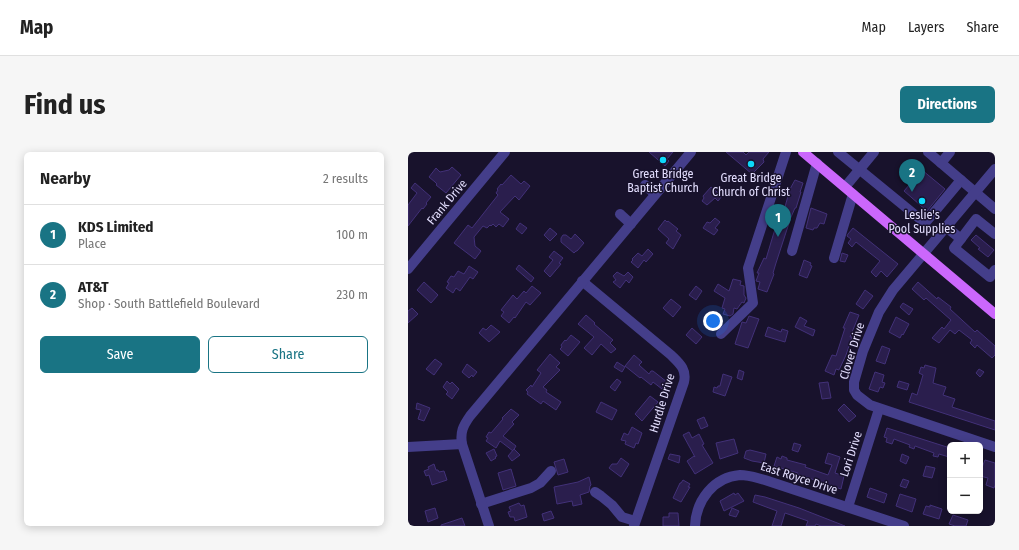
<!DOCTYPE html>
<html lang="en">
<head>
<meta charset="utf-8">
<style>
	body { margin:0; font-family:"Fira Sans Condensed",sans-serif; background:#f6f6f6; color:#222 }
	.controls { position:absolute; right:12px; bottom:12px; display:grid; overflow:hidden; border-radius:6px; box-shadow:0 2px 10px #0003 }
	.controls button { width:36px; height:36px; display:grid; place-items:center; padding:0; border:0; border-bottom:1px solid #e0e0e0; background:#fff; color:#222; font:20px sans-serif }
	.you { position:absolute; left:305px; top:169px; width:14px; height:14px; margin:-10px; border:3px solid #fff; border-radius:50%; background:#1a73e8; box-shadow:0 0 0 6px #1a73e833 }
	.badge { display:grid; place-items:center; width:26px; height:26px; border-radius:50%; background:#197484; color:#fff; font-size:13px; font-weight:700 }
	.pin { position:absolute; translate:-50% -33px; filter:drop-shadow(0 1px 2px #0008) }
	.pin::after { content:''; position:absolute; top:21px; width:14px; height:12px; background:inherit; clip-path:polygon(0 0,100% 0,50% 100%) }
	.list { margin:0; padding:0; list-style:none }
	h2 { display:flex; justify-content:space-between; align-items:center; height:52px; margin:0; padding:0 16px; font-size:17px }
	h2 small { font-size:13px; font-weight:400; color:#767676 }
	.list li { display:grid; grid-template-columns:26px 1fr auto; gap:12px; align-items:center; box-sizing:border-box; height:60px; padding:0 16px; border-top:1px solid #e0e0e0 }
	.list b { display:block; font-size:15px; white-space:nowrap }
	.list p { margin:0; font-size:13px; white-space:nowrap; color:#767676 }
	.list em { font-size:13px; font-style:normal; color:#767676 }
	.actions { display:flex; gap:8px; padding:12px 16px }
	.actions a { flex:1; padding:9px 0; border:1px solid #197484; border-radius:6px; text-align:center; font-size:14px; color:#197484 }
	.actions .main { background:#197484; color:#fff }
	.map { position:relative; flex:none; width:587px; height:374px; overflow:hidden; border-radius:6px }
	header { display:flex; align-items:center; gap:24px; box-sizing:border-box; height:56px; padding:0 20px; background:#fff; border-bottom:1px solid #e0e0e0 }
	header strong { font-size:19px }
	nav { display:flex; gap:22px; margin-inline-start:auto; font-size:14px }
	.intro { display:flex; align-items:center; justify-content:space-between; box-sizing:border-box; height:96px; padding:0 24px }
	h1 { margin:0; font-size:28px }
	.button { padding:10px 18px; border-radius:6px; background:#197484; color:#fff; font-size:14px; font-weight:700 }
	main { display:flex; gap:24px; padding:0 24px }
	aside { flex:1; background:#fff; border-radius:6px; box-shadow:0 2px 10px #0003 }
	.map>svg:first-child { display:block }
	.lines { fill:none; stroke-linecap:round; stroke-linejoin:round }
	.stream { stroke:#0e234f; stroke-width:2 }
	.building { fill:#2a1e4d; stroke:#423178 }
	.minor { stroke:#443e8a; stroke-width:10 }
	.major { stroke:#cb67fc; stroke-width:10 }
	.poi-dot { fill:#0dd8fb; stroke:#18122c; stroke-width:1.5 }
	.labels { text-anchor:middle; stroke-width:3; stroke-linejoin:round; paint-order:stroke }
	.poi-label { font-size:12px; fill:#e3defe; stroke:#18122c }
	.street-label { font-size:12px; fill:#e3defe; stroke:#18122c }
</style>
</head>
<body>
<header>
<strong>Map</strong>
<nav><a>Map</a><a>Layers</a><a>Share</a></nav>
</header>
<div class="intro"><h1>Find us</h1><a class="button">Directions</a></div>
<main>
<aside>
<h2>Nearby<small>2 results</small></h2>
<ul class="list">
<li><span class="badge">1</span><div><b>KDS Limited</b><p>Place</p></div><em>100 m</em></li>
<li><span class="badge">2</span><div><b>AT&amp;T</b><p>Shop · South Battlefield Boulevard</p></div><em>230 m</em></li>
</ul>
<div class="actions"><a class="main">Save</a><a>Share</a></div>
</aside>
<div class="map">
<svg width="587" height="374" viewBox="0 0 587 374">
	<rect width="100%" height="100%" fill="#18122c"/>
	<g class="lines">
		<path class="stream" d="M0,373V374"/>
	</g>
	<g class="building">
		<path d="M241,0H265L259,7L261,9L257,14Z"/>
		<path d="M318,0H335L338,3L341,0H361L355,7L356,10L344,22Z"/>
		<path d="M44,15L53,23L38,41L28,33L29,32L27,30L21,25L28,16L32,20L41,18Z"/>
		<path d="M514,18L537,37L519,59L496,39Z"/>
		<path d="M103,23L113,32L116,29L122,34L111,48L107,44L92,60L101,67L95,75L91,72L88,75L85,72L83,74L82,73L79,76L75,74L66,85L67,94L73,99L67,107L46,91L60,73L64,76L90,43L88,41L90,38L89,37L93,32L94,33Z"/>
		<path d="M387,28L395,31L392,40H393L388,56H387L383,65L368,111L365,121L366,122L359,140L350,137L352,130L348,129L351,121H349L356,106L358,107L367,77H368L370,70L373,69L382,37Z"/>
		<path d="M7,31L23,45L18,51L19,52L15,57L14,56L0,74V53L9,41L3,36Z"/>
		<path d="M303,35L314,44L310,49L307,46L299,53L294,49L296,46L295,44Z"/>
		<path d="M403,56L419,62L416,72L412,71L409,76H406L405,78L398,76Z"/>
		<path d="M307,66L312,70L307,76L310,78L306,83L295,76L299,70L302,71Z"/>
		<path d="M257,68L259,70L260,69L270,77L268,79L273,83L265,97L258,91L261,87L250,77Z"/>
		<path d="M112,71L119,76L114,82L108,77Z"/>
		<path d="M142,76L149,82L142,89L136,83Z"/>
		<path d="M445,76L490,112L479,125L473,119L468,125L463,120L472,109L448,90L444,95L440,91L443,87L439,84L440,82Z"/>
		<path d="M167,82L176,91L169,99H168L166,101L153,90V86L155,83H158L163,87Z"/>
		<path d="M568,83L586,98L580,105L570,97L572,96L563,88Z"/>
		<path d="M240,97L245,102L238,110L236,108L230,116L223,110L225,108L224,107L230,101L234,104Z"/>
		<path d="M146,99L155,106L151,111L153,112L142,125L136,119L145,108L141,105Z"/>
		<path d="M434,101L440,103L437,110L432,109Z"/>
		<path d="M396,108L403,111L402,113L404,114L399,126L391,123Z"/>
		<path d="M111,113L126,126L123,130L108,117Z"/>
		<path d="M61,114L70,120L65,127L62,125L52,139L48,136L45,141L38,136L41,131L39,130L43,124L46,125L50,119L56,122Z"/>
		<path d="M209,120L216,124L220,120L225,125L221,131L218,128L212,136L205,130L208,128L205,124Z"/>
		<path d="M325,127L333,129L332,133L336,134V143L338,146L336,151L334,150L329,157L326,156L325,162L322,164L315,162L317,157L314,156L317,146L306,139L310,132L321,139Z"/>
		<path d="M16,130L30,143L23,151L9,138Z"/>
		<path d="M510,130L529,147L530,145L543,155L542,157L567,180L569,178L587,194V203L584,206L569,193L567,196L562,191L564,188L551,178L547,182L542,178L531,191L524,186L534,175L536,177L543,168L518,146L516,148L504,137Z"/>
		<path d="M124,134L133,141L122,153L118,150L107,166L106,165L101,171L93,164L96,160L93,158L105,143L109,147L116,139L118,141Z"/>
		<path d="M288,134L294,139L288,148L281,143Z"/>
		<path d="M457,138L465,144L455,157L448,152Z"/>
		<path d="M263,147L273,155L265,165L255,156Z"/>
		<path d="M495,151L505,157L501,163L492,155Z"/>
		<path d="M4,156L10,162L0,171V159Z"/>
		<path d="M442,160L451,163L442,185H444L438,203L431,218L428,217L426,223L417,219L424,203L428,204L437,176H435Z"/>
		<path d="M178,163L187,171L186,172L205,188L202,191L208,197L203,201L193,192L184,203L176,196L186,185L170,172Z"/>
		<path d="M341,164L351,167L340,196L327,192L334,170L338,171Z"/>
		<path d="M392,165L399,169L396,174L407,178L405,184L387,175Z"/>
		<path d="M488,165L501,172L495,183L494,182L492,186L481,180Z"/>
		<path d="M83,173L92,180L81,190L71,181L75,176L78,178Z"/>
		<path d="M360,175L373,180L374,177L380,179L377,190L357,184Z"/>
		<path d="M284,176L294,185L288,192L278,183Z"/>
		<path d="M163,183L172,190L160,204L152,197L154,195L153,193L157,188L158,189Z"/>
		<path d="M474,194L482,197L477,212L468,209Z"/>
		<path d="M142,202L152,211L148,215L152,218L135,235L139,238L138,240L153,250L148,258L135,249L133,252L119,242L120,240L118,238L123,233L124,235L133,221L129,218Z"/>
		<path d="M226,203L234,210L231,213L241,222L243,219H245L259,230L254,237L245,230L243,233L233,225L232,226L217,214Z"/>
		<path d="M27,207L34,212L26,223L18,217Z"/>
		<path d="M209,210L217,215L214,220L206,215Z"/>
		<path d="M59,212L69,220L65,225L64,223L61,226L54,220Z"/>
		<path d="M517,213L528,216L525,231L538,235L535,243L547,247L544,255L587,269V278L501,250L504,241L509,243L515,223L511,221L513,215L516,216Z"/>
		<path d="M571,217L576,220L572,225L568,221Z"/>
		<path d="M331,218L336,220L334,228L329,226Z"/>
		<path d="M467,220L476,223L474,230L477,231L475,236L472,235L470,240L461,237Z"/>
		<path d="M315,222L324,225L317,244L305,240L306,235L309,236L310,234H312Z"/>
		<path d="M209,227L213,230L207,239L202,235Z"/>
		<path d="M39,229L42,232L44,230L51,237L44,247L38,242L40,240L35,235Z"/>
		<path d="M491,229L501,232L499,238L489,235Z"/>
		<path d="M420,230L423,246L414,247L411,231Z"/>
		<path d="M242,244L250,250L234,269L227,262Z"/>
		<path d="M193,250L209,258L204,268L188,260Z"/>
		<path d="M9,251L22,256L16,269L10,267L13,258L8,257Z"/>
		<path d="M436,252L448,264L441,270L430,258Z"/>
		<path d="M103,257L111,263L104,270L106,272L95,284L108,294L105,299L92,289L88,296L78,289L80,286L78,285L81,280L83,281L95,267L94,266Z"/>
		<path d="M296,265L300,274L293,277L289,268Z"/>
		<path d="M224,275L234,281L230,292L228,291L226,296L217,292L218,289L213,288L216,281L220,283Z"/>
		<path d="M479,276L542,296L541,305L531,302L530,305L525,304L526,301L507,294L506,297L501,295L502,293L486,287L484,292L478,290L479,286L476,285Z"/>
		<path d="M281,280L284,286L291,282L296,292L294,293L305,311L287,322L279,309L286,304L287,305L275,283Z"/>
		<path d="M326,287L330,301L312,307L308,291Z"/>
		<path d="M386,291L393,293L390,300L384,298Z"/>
		<path d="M86,297L89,304L87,305L88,306L83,309L78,301Z"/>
		<path d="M106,297L112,303L104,309L100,304Z"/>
		<path d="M342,298L358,302L356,311L344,309L336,306L338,299Z"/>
		<path d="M420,301L432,305L427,321L436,324L433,337L389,322L390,321L366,314L369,305L373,307L374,304L379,306V308L398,313L397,315L420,323L424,313L417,311Z"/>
		<path d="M262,302L272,304L271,311L260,307Z"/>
		<path d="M494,302L501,305L498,312L492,309Z"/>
		<path d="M213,306L221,312L213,325L201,316L204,312H209Z"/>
		<path d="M156,307L160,320L150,323L146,310Z"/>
		<path d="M577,308L587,311V333L586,336L578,333L580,326L572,324V317L573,318Z"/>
		<path d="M26,312L28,318H30L31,320L36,319L39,328L24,333L21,323L18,324L16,319L21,317L20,315Z"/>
		<path d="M518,314L527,316L524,326L515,324Z"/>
		<path d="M103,317L108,334L95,338L90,321Z"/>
		<path d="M181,325L183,333L182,334L181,340L172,343L174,352L165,354L164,349L149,352L146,335L170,330Z"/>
		<path d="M495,327L501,329L498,336L492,334Z"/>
		<path d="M275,328L282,332L280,335H282L273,350L265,346L272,331H273Z"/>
		<path d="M462,336L479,342L476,351L459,345Z"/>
		<path d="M326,341L327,343L330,341L336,349L316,359L312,349Z"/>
		<path d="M492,342L508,347L504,360L488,354Z"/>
		<path d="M347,343L357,345L391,356L437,374H413L408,372L407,374H398L400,369L377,361L373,374H364L369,359L345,350Z"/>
		<path d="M111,351L113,354L116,353L119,365L107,369L106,365H102L100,360L103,359L101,355Z"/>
		<path d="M522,353L534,357L531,367L515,362L518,354L522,355Z"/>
		<path d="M27,356L30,366L20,370L17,359Z"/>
		<path d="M324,356L331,359L328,365L321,363Z"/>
		<path d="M143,359L146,366L136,369L134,362Z"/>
		<path d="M261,361H270L271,374H255V365H261Z"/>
		<path d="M545,363L560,368L558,374H547L541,372Z"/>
		<path d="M54,366L57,374H33V373Z"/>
	</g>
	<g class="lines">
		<g class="minor">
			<path d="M430,0L517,71L553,28"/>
			<path d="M520,0L533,11L542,0"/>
			<path d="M533,11L587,57"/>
			<path d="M587,17L485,138L471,160L455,199L446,230V238L449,243L462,253L587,295"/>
			<path d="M237,33L247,42"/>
			<path d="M437,35L466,0"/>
			<path d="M212,62L223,72"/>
			<path d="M538,75L553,87"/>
			<path d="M587,82L568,67L546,96L582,125L587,118"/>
			<path d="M384,99L409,11"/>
			<path d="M426,106L445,42"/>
			<path d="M0,117L97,0"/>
			<path d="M174,129L263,203C271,211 279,217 276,230L226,374"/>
			<path d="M313,182L345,151L340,116L378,0"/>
			<path d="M0,295L54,292"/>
			<path d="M187,340L193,344L204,353L214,365L227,369"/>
			<path d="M73,352L123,336L132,331L143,319"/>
			<path d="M440,355L471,257"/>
			<path d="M81,374L54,292C52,280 55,274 62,264L283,0"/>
			<path d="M287,374C288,348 306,325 332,323C341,323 349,326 357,328L496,374"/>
		</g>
		<path class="major" d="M395,0L587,162"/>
	</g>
	<g class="poi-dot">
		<circle cx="255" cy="8" r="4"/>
		<circle cx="343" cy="12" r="4"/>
		<circle cx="514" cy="49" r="4"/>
	</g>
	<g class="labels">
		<g class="poi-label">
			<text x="255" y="26">Great Bridge<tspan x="255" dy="14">Baptist Church</tspan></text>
			<text x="343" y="30">Great Bridge<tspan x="343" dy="14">Church of Christ</tspan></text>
			<text x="514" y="67">Leslie's<tspan x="514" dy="14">Pool Supplies</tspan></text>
		</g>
		<g class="street-label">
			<text transform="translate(39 50) rotate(-50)" y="4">Frank Drive</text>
			<text transform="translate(444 199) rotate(-73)" y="4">Clover Drive</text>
			<text transform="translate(254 251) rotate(-73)" y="4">Hurdle Drive</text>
			<text transform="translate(443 302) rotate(-72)" y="4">Lori Drive</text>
			<text transform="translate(391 326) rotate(18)" y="4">East Royce Drive</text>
		</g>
	</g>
</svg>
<div class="controls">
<button>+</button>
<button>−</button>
</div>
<div class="you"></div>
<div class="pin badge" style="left:370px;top:85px">1</div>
<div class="pin badge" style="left:504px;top:40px">2</div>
</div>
</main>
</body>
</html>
